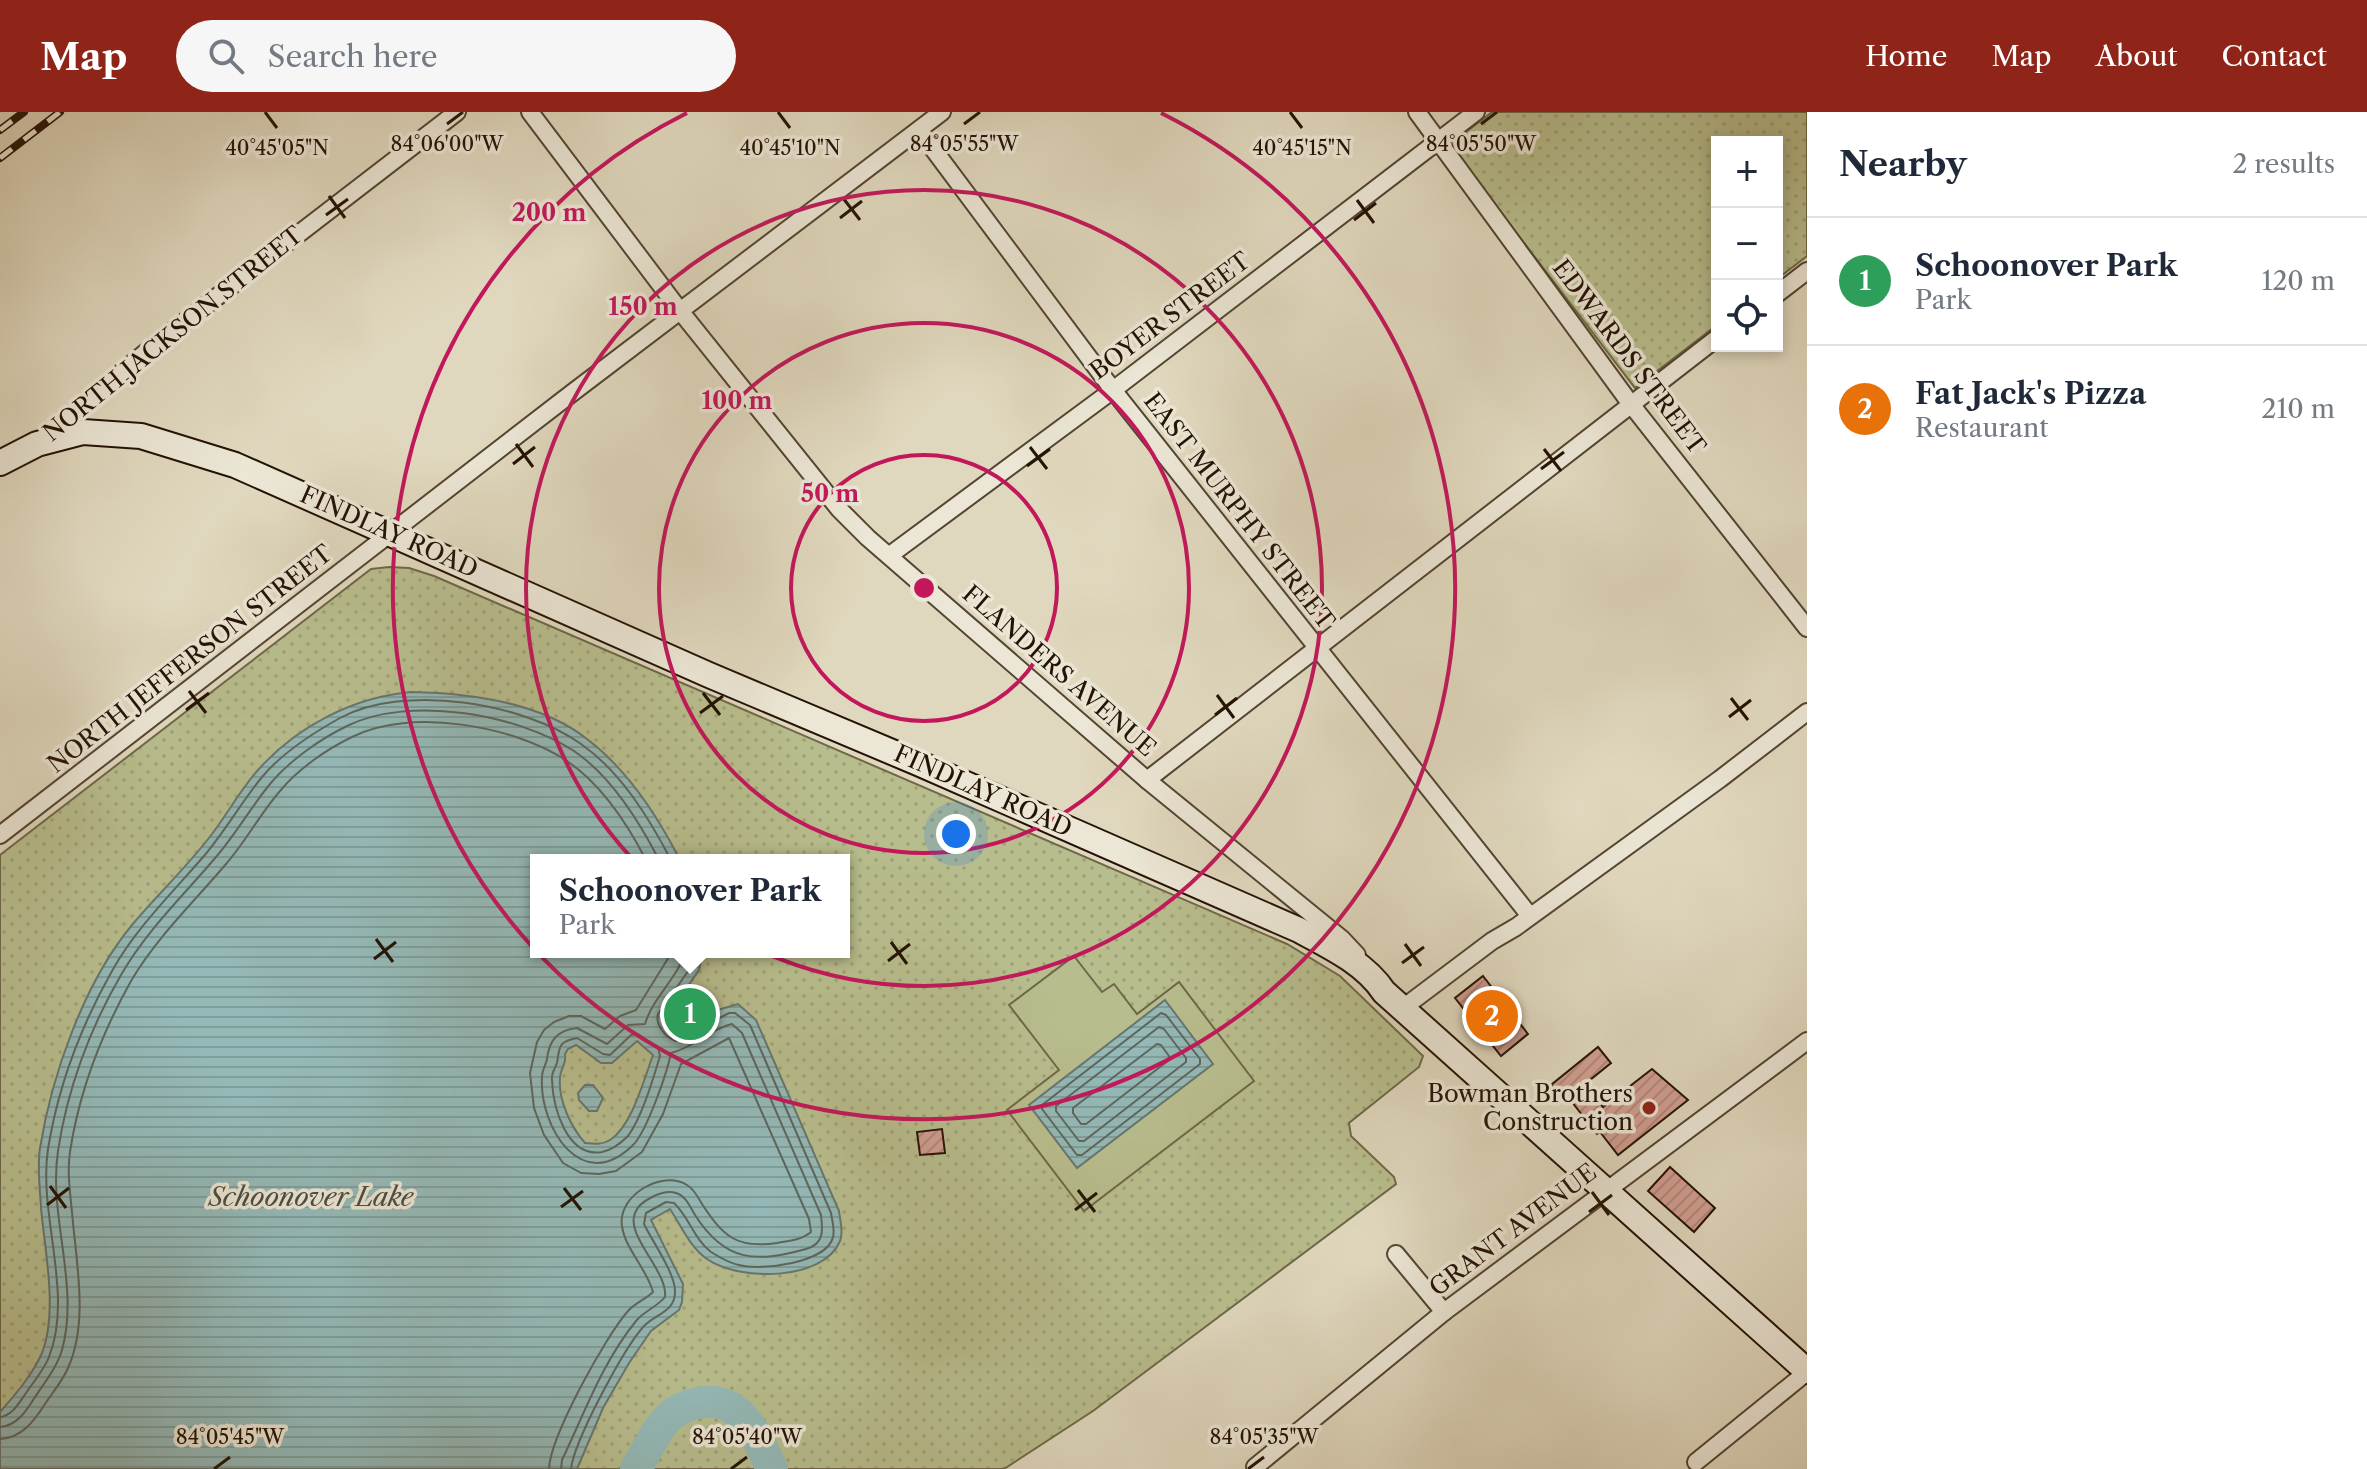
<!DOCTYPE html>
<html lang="en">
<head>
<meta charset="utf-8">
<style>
	body { margin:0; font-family:"Libre Caslon Text",serif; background:#f6f6f7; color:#1f2937 }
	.controls { position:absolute; right:24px; top:24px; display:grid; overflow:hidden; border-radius:0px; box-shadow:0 4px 12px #0003 }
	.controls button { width:72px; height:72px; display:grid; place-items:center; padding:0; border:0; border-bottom:2px solid #e0e1e3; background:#fff; color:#1f2937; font:40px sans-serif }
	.you { position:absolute; left:956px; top:722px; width:28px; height:28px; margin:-20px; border:6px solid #fff; border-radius:50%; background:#1a73e8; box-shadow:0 0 0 12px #1a73e833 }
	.badge { display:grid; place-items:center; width:52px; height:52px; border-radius:50%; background:#8f2418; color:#fff; font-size:26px; font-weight:700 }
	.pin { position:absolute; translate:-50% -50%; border:4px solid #fff; box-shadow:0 2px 8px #0006 }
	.popup { position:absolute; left:530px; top:742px; width:320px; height:104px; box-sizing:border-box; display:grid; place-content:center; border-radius:0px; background:#fff; filter:drop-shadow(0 2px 6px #0005); font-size:26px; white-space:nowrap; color:#747a83 }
	.popup b { font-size:30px; color:#1f2937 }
	.popup::after { content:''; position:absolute; left:50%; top:100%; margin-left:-16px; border:16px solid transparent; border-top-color:#fff }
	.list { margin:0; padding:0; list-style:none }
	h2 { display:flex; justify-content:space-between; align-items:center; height:104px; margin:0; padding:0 32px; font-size:34px }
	h2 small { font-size:26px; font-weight:400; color:#747a83 }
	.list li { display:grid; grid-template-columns:52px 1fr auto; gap:24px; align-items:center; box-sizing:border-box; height:128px; padding:0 32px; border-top:2px solid #e0e1e3 }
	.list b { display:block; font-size:30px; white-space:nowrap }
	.list p { margin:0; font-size:26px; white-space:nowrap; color:#747a83 }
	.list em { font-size:26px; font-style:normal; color:#747a83 }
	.icon { flex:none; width:44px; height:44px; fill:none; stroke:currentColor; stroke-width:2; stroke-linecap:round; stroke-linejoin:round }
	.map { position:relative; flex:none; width:1807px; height:1357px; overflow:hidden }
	header { display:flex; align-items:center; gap:48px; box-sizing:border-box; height:112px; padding:0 40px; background:#8f2418; color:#fff }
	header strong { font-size:38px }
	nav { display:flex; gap:44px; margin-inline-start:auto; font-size:28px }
	.search { width:560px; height:72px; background:#f6f6f7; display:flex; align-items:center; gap:20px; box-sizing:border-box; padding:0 28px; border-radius:44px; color:#747a83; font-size:30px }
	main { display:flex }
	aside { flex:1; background:#fff }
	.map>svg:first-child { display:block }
	.grass { fill:url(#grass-dots); stroke:#6e6848; stroke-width:2; fill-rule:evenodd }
	.pitch { fill:#b8bd8d; stroke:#6e6848; stroke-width:2 }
	.water { fill:url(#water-rules); stroke:#67766f; stroke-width:2; fill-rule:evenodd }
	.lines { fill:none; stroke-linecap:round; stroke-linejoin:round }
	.shore { stroke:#5c665e; stroke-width:2 }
	.river { stroke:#94b9b7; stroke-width:32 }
	.building { fill:url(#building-hatch); stroke:#241204; stroke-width:2 }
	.street-casing { stroke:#534432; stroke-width:20 }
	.secondary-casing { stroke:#241204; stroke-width:28 }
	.street { stroke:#ebe6d5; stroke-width:16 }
	.secondary { stroke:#ebe6d5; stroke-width:24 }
	.rail-casing { stroke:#241204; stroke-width:8 }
	.rail { stroke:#ebe6d5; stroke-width:5; stroke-dasharray:15; stroke-linecap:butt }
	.ticks { fill:none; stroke:#241204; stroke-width:3 }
	.ring { fill:none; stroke:#c2185b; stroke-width:4 }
	.poi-dot { fill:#8f2418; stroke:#ebe6d5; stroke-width:3 }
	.labels { text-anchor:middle; stroke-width:7; stroke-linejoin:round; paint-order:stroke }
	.street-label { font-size:24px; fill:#241204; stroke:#ebe6d5 }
	.poi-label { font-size:24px; fill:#241204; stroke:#ebe6d5; text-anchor:end }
	.water-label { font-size:26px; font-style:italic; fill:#4b4c43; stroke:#ebe6d5 }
	.ticks-label { font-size:20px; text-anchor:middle; fill:#241204; stroke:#ebe6d5; stroke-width:7; stroke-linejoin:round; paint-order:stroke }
	.centre { fill:#c2185b; stroke:#ebe6d5; stroke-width:4 }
	.ring-label { font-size:24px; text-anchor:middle; font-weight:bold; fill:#c2185b; stroke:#ebe6d5; stroke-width:7; stroke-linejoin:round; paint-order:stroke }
</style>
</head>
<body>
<header>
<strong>Map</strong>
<div class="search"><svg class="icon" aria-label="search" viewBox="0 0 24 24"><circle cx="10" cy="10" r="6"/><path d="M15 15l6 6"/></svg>Search here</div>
<nav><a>Home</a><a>Map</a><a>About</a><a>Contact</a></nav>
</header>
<main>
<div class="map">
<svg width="1807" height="1357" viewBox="0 0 1807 1357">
	<defs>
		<pattern id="grass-dots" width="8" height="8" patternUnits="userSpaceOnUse" patternTransform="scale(2)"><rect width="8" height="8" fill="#b8bd8d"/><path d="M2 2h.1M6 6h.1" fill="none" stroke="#9ea178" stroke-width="1.8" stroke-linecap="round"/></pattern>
		<pattern id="water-rules" width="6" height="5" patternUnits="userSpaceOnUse" patternTransform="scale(2)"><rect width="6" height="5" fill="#94b9b7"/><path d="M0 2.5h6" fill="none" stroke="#7f9e9c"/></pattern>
		<pattern id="building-hatch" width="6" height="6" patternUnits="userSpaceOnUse" patternTransform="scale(2)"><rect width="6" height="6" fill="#d19e90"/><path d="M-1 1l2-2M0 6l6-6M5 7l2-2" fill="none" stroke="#b3877b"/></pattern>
	</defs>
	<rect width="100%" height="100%" fill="#e0d8be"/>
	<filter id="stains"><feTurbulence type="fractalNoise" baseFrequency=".0025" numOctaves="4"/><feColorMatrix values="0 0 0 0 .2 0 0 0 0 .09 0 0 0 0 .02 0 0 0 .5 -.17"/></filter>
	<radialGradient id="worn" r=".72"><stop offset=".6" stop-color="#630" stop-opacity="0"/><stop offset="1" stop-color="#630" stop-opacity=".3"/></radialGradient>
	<g class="grass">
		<path d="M1492,0H1807V144L1777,167V30H1717V213L1635,276L1449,33Z"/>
		<path d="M389,455L409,456L434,464L1287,832L1340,864L1423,944L1419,955L1349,1011L1351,1024L1394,1065L1396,1072L1093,1299L1004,1357H0V743L371,457ZM536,748H844V840H536Z"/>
	</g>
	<path class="pitch" d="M1074,844L1102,880L1114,872L1137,902L1179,870L1254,969L1084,1099L1007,998L1059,958L1009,893Z"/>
	<g class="water">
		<path d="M411,580C469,581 540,590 587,627C628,658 657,703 680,748H536V840H703L699,858L665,907L676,922L714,899L738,892L756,908L839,1099C840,1108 844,1121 840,1129C823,1170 738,1169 707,1147C690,1135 681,1114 670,1097L651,1108L683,1172L682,1190L679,1198L651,1219L629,1251L603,1296L577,1357H0V1300C15,1283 33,1262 42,1241C58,1201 45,1139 41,1096C40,1076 37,1056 40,1036C52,962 84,871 132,813C158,782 188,754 212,722C228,701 241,677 258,658C297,614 354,585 411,580ZM637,929L653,943C644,967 632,1014 610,1028C602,1033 594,1032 585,1031C571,1015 558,988 560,966C560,957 567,952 565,942L568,937L576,933L601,951H612Z"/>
		<path d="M1165,888L1213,952L1077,1056L1029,993Z"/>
		<path d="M585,973H593L603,986L597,999H589L579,988L578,981Z"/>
	</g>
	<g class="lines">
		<g class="shore">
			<path d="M1161,901L1166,903L1200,947V952L1082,1043H1077L1042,997V993Z"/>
			<path d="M1159,915L1164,917L1186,946V950L1084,1029H1079L1056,999V994Z"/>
			<path d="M638,922L658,936L660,944C653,967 642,1005 628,1024C621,1031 612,1038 602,1040C567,1046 553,996 552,968C551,961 555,957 557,951C560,935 557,930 577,926L603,942L610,943L631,923Z"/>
			<path d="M1157,932L1161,933L1169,944V948L1086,1012H1081L1073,1001V996Z"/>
			<path d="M0,1305C12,1304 19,1291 26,1281C34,1269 44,1258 49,1245C74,1182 38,1103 48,1037C58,975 81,914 112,859C136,816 172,781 204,744C225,719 241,691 262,665C282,641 313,621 340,606C404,571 524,591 581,632C621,660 649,706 671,748"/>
			<path d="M0,1315C17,1314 27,1298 35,1285C45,1270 57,1255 62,1238C80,1173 48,1104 58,1039C67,978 90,916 121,863C146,819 184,783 216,745C236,722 251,695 270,672C289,649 320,627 347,614C410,583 517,602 574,639C611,664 639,709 659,748"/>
			<path d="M0,1327C22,1326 34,1309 45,1292C53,1280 63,1268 68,1256C89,1209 76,1150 72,1100C70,1080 67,1059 70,1040C79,980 102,921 131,869C156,826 194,790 226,752C246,729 260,702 280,679C298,657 327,637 352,625C410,595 515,614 567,649C601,672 628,713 646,748"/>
			<path d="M549,1357C550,1325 605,1225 628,1199C635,1191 646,1187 653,1180C647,1157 625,1137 622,1114C617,1084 662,1057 687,1073C694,1077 698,1085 702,1092C723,1124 736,1137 777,1131C788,1129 802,1128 811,1120L809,1107L729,926L681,952L663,1002L642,1040L616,1059L599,1062L581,1061L563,1051L544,1023L534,996L530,961L537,930L544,918L554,910L569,904H581L605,917L620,904L636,898L672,840"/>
			<path d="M561,1357L562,1348C585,1300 602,1251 636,1209C644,1199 657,1195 665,1185C668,1159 625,1124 635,1101C639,1089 663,1077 676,1081C686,1084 690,1095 695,1103C725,1150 755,1151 806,1137C824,1132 823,1119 821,1103L742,921L732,912C710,917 693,936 671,941C667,961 647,1018 634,1032C582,1085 539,1015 542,965C542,958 546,953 547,947C549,929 557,918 577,916L607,932L628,913L645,912C653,885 678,866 685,840"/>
			<path d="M571,1357C574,1329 624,1236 644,1214C656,1202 676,1199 675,1179C675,1161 652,1129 644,1112L646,1101L666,1090L674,1091C689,1105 694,1127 711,1140C719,1145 729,1151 739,1153C761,1159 827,1151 833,1125C835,1118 832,1108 831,1101L750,913L735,901H729L676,929C666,926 655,913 658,902L691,855L695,840"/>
		</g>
		<path class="river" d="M636,1357C645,1342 657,1316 669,1305C675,1299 688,1293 697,1291C742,1282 756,1324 772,1357"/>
	</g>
	<g class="building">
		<path d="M1483,864L1528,922L1501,944L1455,886Z"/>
		<path d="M1598,935L1611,951L1585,972L1603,995L1652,957L1688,988L1618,1043L1600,1020L1597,1022L1568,985L1564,989L1551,973Z"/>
		<path d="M942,1017L945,1041L920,1043L917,1020Z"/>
		<path d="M1670,1055L1715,1096L1694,1120L1648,1079Z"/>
	</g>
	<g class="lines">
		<g class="street-casing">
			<g id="street">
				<path d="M530,0L681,200L839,397L868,426L1147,668L1342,827L1357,843"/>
				<path d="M1417,0L1630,291L1807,516"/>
				<path d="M919,18L1113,278L1530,804"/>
				<path d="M1777,182L1807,159"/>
				<path d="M41,328L157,231L457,0"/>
				<path d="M890,443L1113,278L1476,0"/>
				<path d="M1147,668L1717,226"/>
				<path d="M0,723L572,281L942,0"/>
				<path d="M1403,896L1492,829L1516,815L1720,667L1807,600"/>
				<path d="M1396,1142L1444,1200"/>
				<path d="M1696,1350L1807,1260"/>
				<path d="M1256,1357L1255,1355L1444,1200L1807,929"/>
			</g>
		</g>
		<g class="secondary-casing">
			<path id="secondary" d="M0,351L37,332L83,320L141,324L235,353L709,563L918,651L1299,818C1329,834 1365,851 1384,880L1807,1259"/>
		</g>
		<use href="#street" class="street"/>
		<use href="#secondary" class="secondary"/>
		<g class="rail-casing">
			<g id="rail">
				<path d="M0,18L24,0"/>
				<path d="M0,46L60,0"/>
			</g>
		</g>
		<use href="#rail" class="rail"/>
	</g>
	<path class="ticks" d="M265,0L277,16M778,0L790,16M1290,0L1302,16M447,12L463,0M964,12L980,0M1481,12L1497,0M329,84L345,106M843,86L860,108M1357,88L1374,111M326,103L348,87M840,106L862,89M1354,108L1376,91M516,332L533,355M1030,335L1047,357M1544,337L1561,359M513,352L535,335M1027,354L1050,337M1541,357L1564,340M189,579L206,601M703,581L720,603M1217,583L1234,606M1731,586L1748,608M186,598L209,581M700,601L723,584M1215,603L1237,586M1729,605L1751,588M376,827L393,850M891,830L907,852M1405,832L1421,854M374,847L396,830M888,849L910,832M1402,851L1424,835M50,1074L66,1096M564,1076L581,1098M1078,1078L1095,1100M1592,1080L1609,1103M47,1093L69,1076M561,1095L583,1079M1075,1098L1097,1081M1589,1100L1612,1083M214,1357L230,1345M731,1357L747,1345M1248,1357L1264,1345"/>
	<g class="ring">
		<circle cx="924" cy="476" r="133"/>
		<circle cx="924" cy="476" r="265"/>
		<circle cx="924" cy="476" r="398"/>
		<path d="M1161 1A531 531 0 1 1 687 1"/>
	</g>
	<circle class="poi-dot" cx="1649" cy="996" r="8"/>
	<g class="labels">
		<g class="street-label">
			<text transform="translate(1170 204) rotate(-37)" y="8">BOYER STREET</text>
			<text transform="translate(173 222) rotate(-39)" y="8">NORTH JACKSON STREET</text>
			<text transform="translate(1629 245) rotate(53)" y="8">EDWARDS STREET</text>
			<text transform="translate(1239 399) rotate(52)" y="8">EAST MURPHY STREET</text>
			<text transform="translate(389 420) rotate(24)" y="8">FINDLAY ROAD</text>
			<text transform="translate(190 547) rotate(-38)" y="8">NORTH JEFFERSON STREET</text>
			<text transform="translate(1059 559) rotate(41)" y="8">FLANDERS AVENUE</text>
			<text transform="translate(983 679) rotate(24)" y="8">FINDLAY ROAD</text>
			<text transform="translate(1513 1118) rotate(-37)" y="8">GRANT AVENUE</text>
		</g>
		<g class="poi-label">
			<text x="1633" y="990">Bowman Brothers<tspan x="1633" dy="28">Construction</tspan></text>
		</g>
		<g class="water-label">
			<text x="311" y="1094">Schoonover Lake</text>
		</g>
	</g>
	<g class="ticks-label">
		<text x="447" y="39">84°06'00"W</text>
		<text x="964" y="39">84°05'55"W</text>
		<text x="1481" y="39">84°05'50"W</text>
		<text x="277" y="43">40°45'05"N</text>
		<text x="790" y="43">40°45'10"N</text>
		<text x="1302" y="43">40°45'15"N</text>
		<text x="230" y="1332">84°05'45"W</text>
		<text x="747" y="1332">84°05'40"W</text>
		<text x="1264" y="1332">84°05'35"W</text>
	</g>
	<circle cx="924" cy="476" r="12" class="centre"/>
	<g class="ring-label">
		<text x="549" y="109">200 m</text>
		<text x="643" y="203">150 m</text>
		<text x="737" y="297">100 m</text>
		<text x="830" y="390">50 m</text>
	</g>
	<rect width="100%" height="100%" filter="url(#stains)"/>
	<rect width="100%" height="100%" fill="url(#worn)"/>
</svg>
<div class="controls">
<button>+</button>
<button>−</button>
<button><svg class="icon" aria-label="locate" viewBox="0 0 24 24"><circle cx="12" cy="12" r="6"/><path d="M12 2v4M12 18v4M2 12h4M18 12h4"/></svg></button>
</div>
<div class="you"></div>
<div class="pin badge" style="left:690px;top:902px;background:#2e9e5b">1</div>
<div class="popup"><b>Schoonover Park</b>Park</div>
<div class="pin badge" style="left:1492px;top:904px;background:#e8710a">2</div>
</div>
<aside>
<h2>Nearby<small>2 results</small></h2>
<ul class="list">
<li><span class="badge" style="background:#2e9e5b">1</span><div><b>Schoonover Park</b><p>Park</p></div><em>120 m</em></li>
<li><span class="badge" style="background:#e8710a">2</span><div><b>Fat Jack's Pizza</b><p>Restaurant</p></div><em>210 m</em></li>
</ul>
</aside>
</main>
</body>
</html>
